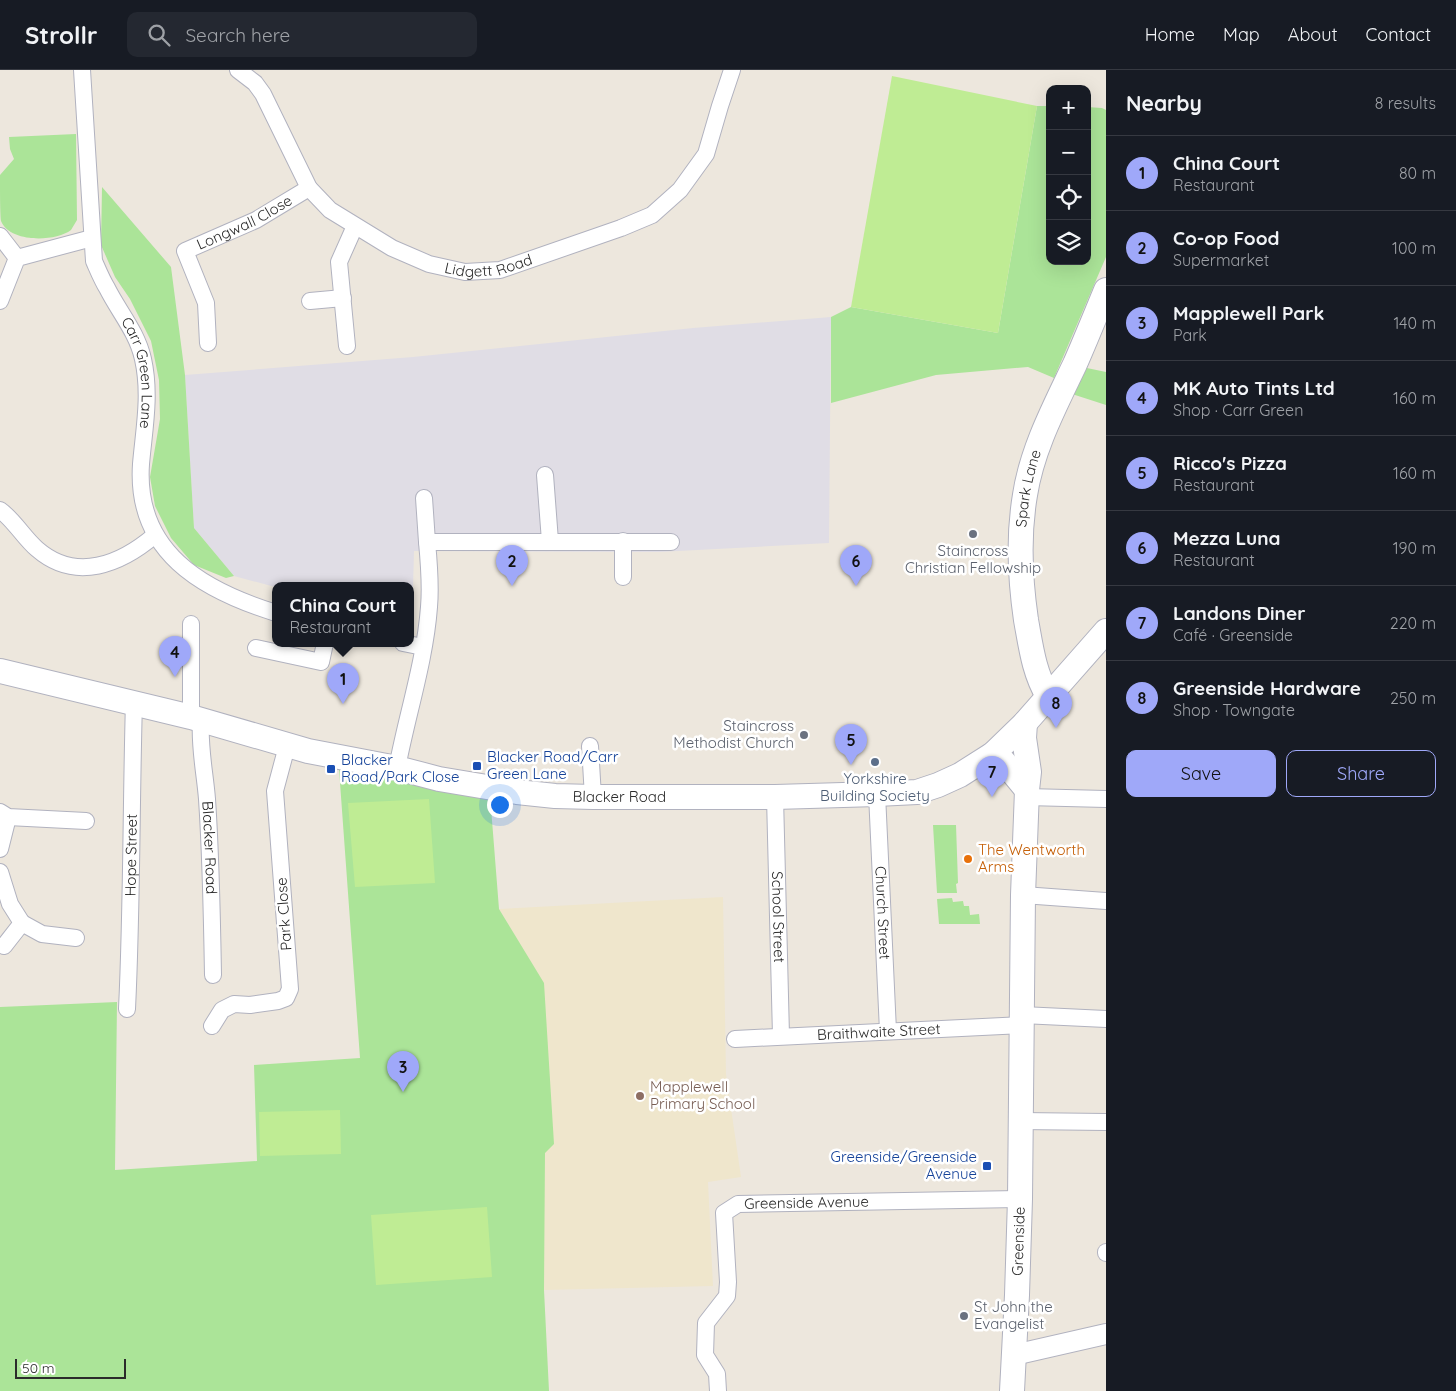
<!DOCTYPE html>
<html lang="en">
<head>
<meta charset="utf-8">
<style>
	body { margin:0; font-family:Quicksand,sans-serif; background:#242831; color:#f1f3f6 }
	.controls { position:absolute; right:15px; top:15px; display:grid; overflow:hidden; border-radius:10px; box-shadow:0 5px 20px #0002 }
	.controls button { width:45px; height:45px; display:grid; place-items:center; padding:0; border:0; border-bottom:1px solid #363941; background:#171b24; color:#f1f3f6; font:25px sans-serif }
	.scale { position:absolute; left:15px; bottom:12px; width:111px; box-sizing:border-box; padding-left:5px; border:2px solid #2b2b2b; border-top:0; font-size:14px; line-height:18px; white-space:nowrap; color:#2b2b2b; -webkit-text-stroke:4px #fff; paint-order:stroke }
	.you { position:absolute; left:499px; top:734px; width:18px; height:18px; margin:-12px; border:4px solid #fff; border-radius:50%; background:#1a73e8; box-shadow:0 0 0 8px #1a73e833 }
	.badge { display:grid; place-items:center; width:32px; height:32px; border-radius:50%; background:#9fa8f9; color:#111; font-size:16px; font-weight:700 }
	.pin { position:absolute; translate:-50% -41px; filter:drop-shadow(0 1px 2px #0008) }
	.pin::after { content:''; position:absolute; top:26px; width:18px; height:15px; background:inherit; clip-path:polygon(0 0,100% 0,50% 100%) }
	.popup { position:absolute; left:272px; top:512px; width:142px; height:65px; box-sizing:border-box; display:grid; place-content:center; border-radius:10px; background:#171b24; filter:drop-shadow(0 1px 4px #0005); font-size:16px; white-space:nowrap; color:#9ea1a6 }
	.popup b { font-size:19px; color:#f1f3f6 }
	.popup::after { content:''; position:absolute; left:50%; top:100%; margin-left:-10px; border:10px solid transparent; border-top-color:#171b24 }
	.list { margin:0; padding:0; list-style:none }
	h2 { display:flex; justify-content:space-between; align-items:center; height:65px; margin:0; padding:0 20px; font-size:21px }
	h2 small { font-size:16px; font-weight:400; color:#9ea1a6 }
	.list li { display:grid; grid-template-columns:32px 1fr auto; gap:15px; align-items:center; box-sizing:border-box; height:75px; padding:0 20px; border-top:1px solid #363941 }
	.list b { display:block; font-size:19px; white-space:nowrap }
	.list p { margin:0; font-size:16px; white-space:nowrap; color:#9ea1a6 }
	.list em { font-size:16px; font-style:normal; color:#9ea1a6 }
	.actions { display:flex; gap:10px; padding:15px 20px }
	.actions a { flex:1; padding:11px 0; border:1px solid #9fa8f9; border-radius:10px; text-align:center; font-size:18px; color:#9fa8f9 }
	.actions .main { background:#9fa8f9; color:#111 }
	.icon { flex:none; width:28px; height:28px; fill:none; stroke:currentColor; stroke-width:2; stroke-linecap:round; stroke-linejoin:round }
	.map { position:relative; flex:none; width:1106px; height:1321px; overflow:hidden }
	header { display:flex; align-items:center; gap:30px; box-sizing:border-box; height:70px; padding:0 25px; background:#171b24; border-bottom:1px solid #363941 }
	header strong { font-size:24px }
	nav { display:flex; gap:28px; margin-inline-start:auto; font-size:18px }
	.search { width:350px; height:45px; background:#242831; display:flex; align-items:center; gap:12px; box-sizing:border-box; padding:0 18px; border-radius:10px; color:#9ea1a6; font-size:19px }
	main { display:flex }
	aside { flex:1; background:#171b24 }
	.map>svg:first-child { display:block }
	.industrial { fill:#e0dde5 }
	.education { fill:#efe6cc }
	.green { fill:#abe498 }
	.pitch { fill:#bfec94 }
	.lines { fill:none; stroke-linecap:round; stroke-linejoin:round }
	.minor-casing { stroke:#b1b2bf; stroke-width:18 }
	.tertiary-casing { stroke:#b1b2bf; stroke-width:22 }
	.secondary-casing { stroke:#b1b2bf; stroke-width:26 }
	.minor { stroke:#fff; stroke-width:16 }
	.tertiary { stroke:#fff; stroke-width:20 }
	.secondary { stroke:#fff; stroke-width:24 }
	.worship-dot { fill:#6b7280; stroke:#fff; stroke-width:2 }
	.service-dot { fill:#5c6f8a; stroke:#fff; stroke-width:2 }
	.transit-dot { fill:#1a4fb4; stroke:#fff; stroke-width:2 }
	.food-dot { fill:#e8710a; stroke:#fff; stroke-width:2 }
	.education-dot { fill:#8d6e63; stroke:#fff; stroke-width:2 }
	.labels { text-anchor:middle; stroke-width:5; stroke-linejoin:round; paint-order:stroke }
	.street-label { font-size:15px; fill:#2b2b2b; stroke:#fff }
	.worship-label { font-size:15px; fill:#5b616d; stroke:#fff }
	.transit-label { font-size:15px; fill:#164399; stroke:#fff; text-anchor:start }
	.service-label { font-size:15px; fill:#4e5e75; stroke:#fff }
	.food-label { font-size:15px; fill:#c56008; stroke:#fff; text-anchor:start }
	.education-label { font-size:15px; fill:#785e54; stroke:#fff; text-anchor:start }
</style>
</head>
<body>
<header>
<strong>Strollr</strong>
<div class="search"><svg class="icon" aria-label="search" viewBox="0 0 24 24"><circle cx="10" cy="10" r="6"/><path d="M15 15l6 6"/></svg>Search here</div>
<nav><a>Home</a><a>Map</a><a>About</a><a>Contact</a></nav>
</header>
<main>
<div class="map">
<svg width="1106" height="1321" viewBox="0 0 1106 1321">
	<rect width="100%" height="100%" fill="#ede7dd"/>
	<path class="industrial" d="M831,247L829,473L659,482L414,481L412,555L410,515H276L275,517L234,506L194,458L185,305L413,287L693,258Z"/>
	<path class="education" d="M723,827L726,1004L741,1107L708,1112L713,1216L544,1220V914L499,839Z"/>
	<g class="green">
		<path d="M1037,36H1050V191H1087V37L1102,38L1106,40V187L1054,308L1028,297L936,305L831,333V247L851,237L998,263Z"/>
		<path d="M76,64L77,150C75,153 73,157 71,160C55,172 10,173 1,151C0,144 0,114 0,105L14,89L10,79L9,67Z"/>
		<path d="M102,117L171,197L185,305L194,458L234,506L226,508L194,495L171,468L155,436L150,407L160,349L159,310L151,271L130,229L115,207L101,175Z"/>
		<path d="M1082,297L1106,302V335L1072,324Z"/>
		<path d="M339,699L490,725L499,839L544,913L554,1074L545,1083L544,1220L549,1321H0V937L117,932L115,1100L257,1091L254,995L360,988Z"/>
		<path d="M933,755H956L958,813L956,814L957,823H937Z"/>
		<path d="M952,828L953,832L963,831L964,836H969L970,845L979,844L980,854H939L937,829Z"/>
	</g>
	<g class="pitch">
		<path d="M892,6L1037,36L998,263L851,237Z"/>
		<path d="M429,729L435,813L355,817L348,733Z"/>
		<path d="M340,1040L341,1084L260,1086L259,1042Z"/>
		<path d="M487,1137L492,1207L376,1215L371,1145Z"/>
	</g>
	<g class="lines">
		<g class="minor-casing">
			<g id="minor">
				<path id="s1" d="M82,0L94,191C98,200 102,210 107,218C119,242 137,262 143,289C151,325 144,359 141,394C135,482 202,520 276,543"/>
				<path id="s2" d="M238,0L255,13L263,24L309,118L330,140L392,178L429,194L465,202L500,200L621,158L652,145L680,120L706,84L720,36L732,0"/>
				<path d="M0,166L17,188"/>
				<path d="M0,231L17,188L92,168"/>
				<path d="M310,231L343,228"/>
				<path id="s3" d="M208,273L206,233L185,181L256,150L309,118"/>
				<path d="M347,276L339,192L355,156"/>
				<path d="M545,405L550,471"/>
				<path d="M424,428L427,472"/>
				<path d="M0,440C14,450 24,468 37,479C76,513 121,494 155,465"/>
				<path d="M623,471V507"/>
				<path d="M191,554V647"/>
				<path d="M403,573L423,577"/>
				<path d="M256,578L321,592L325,573"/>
				<path id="s4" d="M201,650C199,677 205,703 207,729C211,788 212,846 213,905"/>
				<path d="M590,676L593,727"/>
				<path d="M397,698C407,645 425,591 429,537C431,515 429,493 427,472H671"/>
				<path id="s5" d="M877,724L888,961"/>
				<path id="s6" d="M775,727L781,966"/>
				<path d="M1026,727L1106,729"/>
				<path d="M0,742L8,747L86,751"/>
				<path d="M0,779L8,747"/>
				<path d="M0,802L10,834L22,853L4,876"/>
				<path d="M1023,825L1106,831"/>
				<path d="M22,853L42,864L76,868"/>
				<path id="s7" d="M127,939C132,837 131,735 134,632"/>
				<path d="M1022,945L1106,949"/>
				<path d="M212,956L222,940L234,934L250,935L278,931L286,928L290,919L275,721L287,676"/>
				<path id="s8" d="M735,969L1022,955"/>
				<path d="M1020,1051L1106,1052"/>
				<path d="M1106,1182V1183"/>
				<path id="s9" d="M718,1321L717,1304L705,1285L706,1253L727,1226L728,1212L724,1143L738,1134L1020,1129"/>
			</g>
		</g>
		<g class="tertiary-casing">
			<path id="tertiary" d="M1014,1285L1106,1264"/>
		</g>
		<g class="secondary-casing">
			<g id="secondary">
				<path id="s10" d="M0,601L191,647L308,681L397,698L439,709L517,722L555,726L593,727H775L877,724L917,722L938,715L960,705L993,684L1025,653L1106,561"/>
				<path id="s11" d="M1048,626C1034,603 1031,577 1026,550C1020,509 1018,466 1025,425C1032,379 1055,336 1075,294C1086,269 1096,244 1106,220"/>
				<path d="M993,684L1004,692L1027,720"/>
				<path id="s12" d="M1012,1321L1017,1225L1020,1129L1023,825L1027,720L1029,702L1024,668L1025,653"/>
			</g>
		</g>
		<use href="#minor" class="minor"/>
		<use href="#tertiary" class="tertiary"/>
		<use href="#secondary" class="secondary"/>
	</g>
	<g class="worship-dot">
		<circle cx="973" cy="464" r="5"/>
		<circle cx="804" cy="665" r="5"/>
		<circle cx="964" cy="1246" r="5"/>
	</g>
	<circle class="service-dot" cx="875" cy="692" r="5"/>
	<g class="transit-dot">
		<rect x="472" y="691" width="10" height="10" rx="2.5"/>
		<rect x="326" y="694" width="10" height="10" rx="2.5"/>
		<rect x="982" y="1091" width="10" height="10" rx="2.5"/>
	</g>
	<circle class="food-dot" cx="968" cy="789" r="5"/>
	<circle class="education-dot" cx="640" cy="1026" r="5"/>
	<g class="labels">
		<g class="street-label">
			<text dy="5" stroke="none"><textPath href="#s3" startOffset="162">Longwall Close</textPath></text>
			<text dy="5" stroke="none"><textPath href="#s2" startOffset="344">Lidgett Road</textPath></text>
			<text dy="5" stroke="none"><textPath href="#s1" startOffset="314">Carr Green Lane</textPath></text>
			<text dy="5" stroke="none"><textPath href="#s11" startOffset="212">Spark Lane</textPath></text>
			<text dy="5" stroke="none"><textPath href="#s10" startOffset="634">Blacker Road</textPath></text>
			<text dy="5" stroke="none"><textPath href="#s4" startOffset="128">Blacker Road</textPath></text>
			<text dy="5" stroke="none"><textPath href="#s7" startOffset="154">Hope Street</textPath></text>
			<text dy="5" stroke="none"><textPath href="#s5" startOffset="119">Church Street</textPath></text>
			<text transform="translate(284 844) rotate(-94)" y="5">Park Close</text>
			<text dy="5" stroke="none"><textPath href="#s6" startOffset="120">School Street</textPath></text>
			<text dy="5" stroke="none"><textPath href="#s8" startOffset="144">Braithwaite Street</textPath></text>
			<text dy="5" stroke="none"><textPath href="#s9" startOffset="274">Greenside Avenue</textPath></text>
			<text dy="5" stroke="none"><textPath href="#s12" startOffset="150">Greenside</textPath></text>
		</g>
		<g class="worship-label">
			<text x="973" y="486">Staincross<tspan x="973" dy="17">Christian Fellowship</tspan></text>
			<text x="794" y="661" text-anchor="end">Staincross<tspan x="794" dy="17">Methodist Church</tspan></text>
			<text x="974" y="1242" text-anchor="start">St John the<tspan x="974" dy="17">Evangelist</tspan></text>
		</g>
		<g class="transit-label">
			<text x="487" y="692">Blacker Road/Carr<tspan x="487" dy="17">Green Lane</tspan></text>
			<text x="341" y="695">Blacker<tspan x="341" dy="17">Road/Park Close</tspan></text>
			<text x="977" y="1092" text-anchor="end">Greenside/Greenside<tspan x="977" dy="17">Avenue</tspan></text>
		</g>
		<g class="service-label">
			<text x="875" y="714">Yorkshire<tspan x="875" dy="17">Building Society</tspan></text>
		</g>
		<g class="food-label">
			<text x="978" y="785">The Wentworth<tspan x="978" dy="17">Arms</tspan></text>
		</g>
		<g class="education-label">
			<text x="650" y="1022">Mapplewell<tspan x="650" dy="17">Primary School</tspan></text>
		</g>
	</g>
</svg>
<div class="controls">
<button>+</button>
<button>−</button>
<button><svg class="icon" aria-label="locate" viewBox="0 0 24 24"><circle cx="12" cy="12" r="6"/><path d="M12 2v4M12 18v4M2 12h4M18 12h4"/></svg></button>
<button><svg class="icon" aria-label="layers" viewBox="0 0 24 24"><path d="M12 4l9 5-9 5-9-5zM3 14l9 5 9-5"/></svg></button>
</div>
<div class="scale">50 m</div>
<div class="you"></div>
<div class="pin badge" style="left:343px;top:634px">1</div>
<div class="popup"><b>China Court</b>Restaurant</div>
<div class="pin badge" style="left:512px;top:516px">2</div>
<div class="pin badge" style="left:403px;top:1022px">3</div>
<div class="pin badge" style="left:175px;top:607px">4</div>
<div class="pin badge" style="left:851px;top:695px">5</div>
<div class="pin badge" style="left:856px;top:516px">6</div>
<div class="pin badge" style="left:992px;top:727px">7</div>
<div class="pin badge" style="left:1056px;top:658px">8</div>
</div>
<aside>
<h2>Nearby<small>8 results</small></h2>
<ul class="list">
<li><span class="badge">1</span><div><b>China Court</b><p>Restaurant</p></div><em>80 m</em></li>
<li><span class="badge">2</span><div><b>Co-op Food</b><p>Supermarket</p></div><em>100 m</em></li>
<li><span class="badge">3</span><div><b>Mapplewell Park</b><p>Park</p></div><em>140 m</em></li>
<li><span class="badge">4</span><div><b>MK Auto Tints Ltd</b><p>Shop · Carr Green</p></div><em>160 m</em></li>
<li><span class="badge">5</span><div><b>Ricco's Pizza</b><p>Restaurant</p></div><em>160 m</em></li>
<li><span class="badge">6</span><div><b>Mezza Luna</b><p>Restaurant</p></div><em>190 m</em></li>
<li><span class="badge">7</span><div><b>Landons Diner</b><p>Café · Greenside</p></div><em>220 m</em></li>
<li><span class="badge">8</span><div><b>Greenside Hardware</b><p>Shop · Towngate</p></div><em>250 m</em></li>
</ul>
<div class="actions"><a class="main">Save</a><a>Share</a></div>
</aside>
</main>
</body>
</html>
